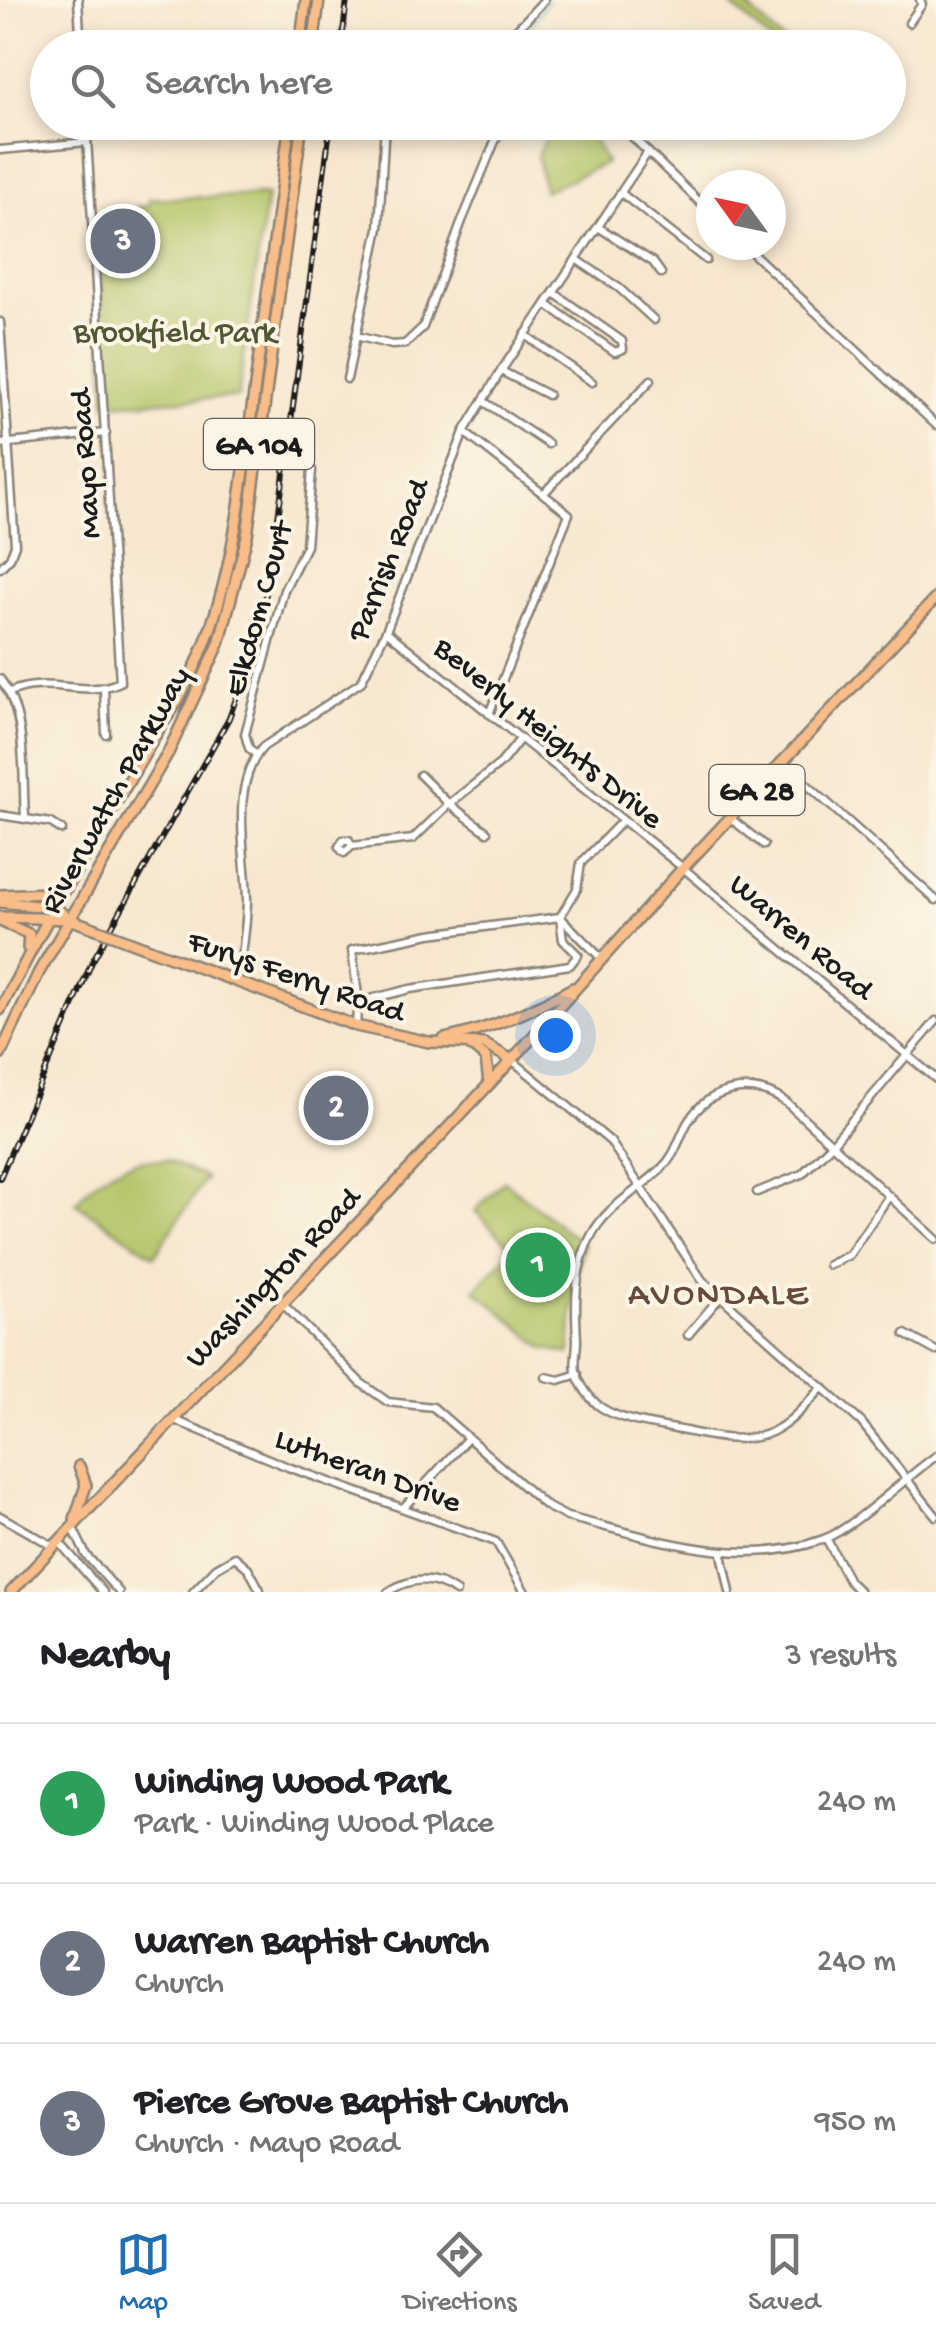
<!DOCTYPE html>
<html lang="en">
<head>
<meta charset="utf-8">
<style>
	body { margin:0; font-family:"Gochi Hand",sans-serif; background:#f6f6f6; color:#202124 }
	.compass { position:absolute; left:696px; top:170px; width:90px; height:90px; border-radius:50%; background:#fff; box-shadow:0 5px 15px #0003; rotate:303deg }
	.you { position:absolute; left:555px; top:1035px; width:35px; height:35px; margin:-25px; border:8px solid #fff; border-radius:50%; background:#1a73e8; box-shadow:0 0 0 15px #1a73e833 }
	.badge { display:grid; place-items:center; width:65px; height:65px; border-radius:50%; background:#1f6fb2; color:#fff; font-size:32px; font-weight:700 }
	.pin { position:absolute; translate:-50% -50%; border:5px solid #fff; box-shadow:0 2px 10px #0006 }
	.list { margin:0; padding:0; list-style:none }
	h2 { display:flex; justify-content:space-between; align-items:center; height:130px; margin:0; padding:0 40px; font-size:42px }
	h2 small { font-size:32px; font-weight:400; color:#757577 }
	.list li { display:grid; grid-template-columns:65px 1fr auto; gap:30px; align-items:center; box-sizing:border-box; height:160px; padding:0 40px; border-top:2px solid #e0e0e0 }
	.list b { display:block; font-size:38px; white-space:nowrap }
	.list p { margin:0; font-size:32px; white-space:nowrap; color:#757577 }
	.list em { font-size:32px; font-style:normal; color:#757577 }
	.icon { flex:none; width:55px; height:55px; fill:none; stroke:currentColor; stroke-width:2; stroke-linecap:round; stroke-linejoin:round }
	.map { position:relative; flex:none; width:936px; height:1592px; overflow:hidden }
	.search { position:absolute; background:#fff; box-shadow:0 5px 15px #0003; left:30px; right:30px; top:30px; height:110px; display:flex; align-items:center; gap:25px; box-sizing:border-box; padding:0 35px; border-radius:55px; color:#757577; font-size:38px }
	.sheet { height:610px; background:#fff }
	nav { display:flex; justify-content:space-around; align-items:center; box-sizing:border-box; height:140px; border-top:2px solid #e0e0e0; background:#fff; font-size:28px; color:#757577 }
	nav a { display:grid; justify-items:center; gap:5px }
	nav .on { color:#1f6fb2 }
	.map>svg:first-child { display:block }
	.green { fill:#b4c467; stroke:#687042; stroke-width:2.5 }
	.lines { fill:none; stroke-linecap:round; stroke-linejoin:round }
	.stream { stroke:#3cabba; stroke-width:2.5 }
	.minor-casing { stroke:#8a8276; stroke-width:11 }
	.major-casing { stroke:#8a8276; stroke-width:14 }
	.minor { stroke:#fff; stroke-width:6 }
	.major { stroke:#f8bd88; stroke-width:9 }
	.rail-casing { stroke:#1c1c1c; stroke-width:6 }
	.rail { stroke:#fcf5e5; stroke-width:2.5; stroke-dasharray:8; stroke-linecap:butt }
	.major-bridge-casing { stroke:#8a8276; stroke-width:14; stroke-linecap:butt }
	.major-bridge { stroke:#f8bd88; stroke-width:9 }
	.labels { text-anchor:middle; stroke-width:8; stroke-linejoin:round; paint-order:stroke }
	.shield { fill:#fcf5e5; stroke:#5f5d58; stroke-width:2.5 }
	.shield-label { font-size:30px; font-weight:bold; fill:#1c1c1c }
	.park-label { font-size:32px; fill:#515736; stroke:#fcf5e5 }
	.street-label { font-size:32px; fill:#1c1c1c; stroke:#fcf5e5 }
	.neighbourhood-label { font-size:35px; letter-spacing:2.5px; fill:#664a3d; stroke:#fcf5e5 }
</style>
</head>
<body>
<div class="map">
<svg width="936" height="1592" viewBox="0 0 936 1592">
	<rect width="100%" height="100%" fill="#fcf5e5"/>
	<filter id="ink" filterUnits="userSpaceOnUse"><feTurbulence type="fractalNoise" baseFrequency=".01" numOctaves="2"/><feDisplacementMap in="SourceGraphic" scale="20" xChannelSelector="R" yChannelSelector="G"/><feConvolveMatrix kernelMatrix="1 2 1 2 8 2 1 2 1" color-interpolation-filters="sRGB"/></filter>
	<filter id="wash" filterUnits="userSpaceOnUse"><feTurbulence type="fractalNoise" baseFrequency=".0048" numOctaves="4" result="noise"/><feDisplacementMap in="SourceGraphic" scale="40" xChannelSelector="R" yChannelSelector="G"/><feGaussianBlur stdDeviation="2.25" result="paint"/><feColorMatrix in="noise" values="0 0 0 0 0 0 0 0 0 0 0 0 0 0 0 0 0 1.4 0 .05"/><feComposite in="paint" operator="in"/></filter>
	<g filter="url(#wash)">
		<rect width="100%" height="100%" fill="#f7e7cf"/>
		<g class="green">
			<path d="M726,0H740L782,40L800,47H777Z"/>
			<path d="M553,123H585L606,163L544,191L537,156Z"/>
			<path d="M267,195L238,397L106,404L100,268L154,264L152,240L139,241L137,207L149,206V199Z"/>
			<path d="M143,1160H166L206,1178L154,1256L76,1203C94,1178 114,1167 143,1160Z"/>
			<path d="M504,1181L584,1245L575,1275L570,1354L544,1348L475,1290L513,1249L475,1211Z"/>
		</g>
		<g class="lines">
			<path class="stream" d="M522,48V38L548,0"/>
		</g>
	</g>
	<g filter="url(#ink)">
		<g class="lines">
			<g class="minor-casing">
				<g id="minor">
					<path d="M78,0L81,48"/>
					<path d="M909,23L922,4L920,0"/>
					<path d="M513,32L517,48"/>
					<path d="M486,48C510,40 527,19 544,0"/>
					<path d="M617,122L711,213"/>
					<path d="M0,150L87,142"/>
					<path d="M621,193L706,260"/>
					<path d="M598,227L653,262L661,273"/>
					<path d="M744,245L936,425"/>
					<path d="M576,259L619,288L654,320"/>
					<path d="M546,304L615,352L623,349L622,341L554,293"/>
					<path d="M0,322L15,545L10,558L0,568"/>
					<path d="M525,335L592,382"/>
					<path d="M356,336L392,345L405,344L423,327L462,221L503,122"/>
					<path d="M501,371L548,395"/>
					<path d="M347,379L379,228L385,122"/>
					<path d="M483,401L548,444"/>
					<path d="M464,432L569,514L489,714"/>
					<path d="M0,444L106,433"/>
					<path d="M544,493L651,380"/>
					<path d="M386,631L683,868L936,1079"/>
					<path d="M0,679C28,715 22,774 25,817"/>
					<path d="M104,688L106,734"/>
					<path d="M10,692C49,675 83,699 120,682L86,122"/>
					<path d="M256,755L249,748L245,734L284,590L306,546L312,470"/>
					<path d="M783,763L936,900"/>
					<path d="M420,775L449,804L487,832"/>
					<path d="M0,815L51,823L62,830"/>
					<path d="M730,818L764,845"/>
					<path d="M352,846L349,840H343L339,847L344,853L352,846L413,839L449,804L501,763L520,739"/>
					<path d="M561,918L602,959"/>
					<path d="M236,982C243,955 246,929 247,903C247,855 228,787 263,747L361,682L386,631L464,432L501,371L648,152"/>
					<path d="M358,1002L410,989L570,965L578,955L563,940L560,917L577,889L581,863L622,821"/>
					<path d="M356,1026L358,996L352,950L430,934L560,917"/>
					<path d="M512,1060L610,1141L702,1280L861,1422L936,1516"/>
					<path d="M757,1192L802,1174L832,1144L936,1021"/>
					<path d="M829,1265L849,1255L889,1196"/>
					<path d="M282,1303L361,1383L388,1402L433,1407L546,1506L567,1517C650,1537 739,1571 824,1539C855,1527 906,1477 936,1456"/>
					<path d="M905,1334L936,1351"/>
					<path d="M688,1335L721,1296"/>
					<path d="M546,1377L559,1380L578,1374"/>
					<path d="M823,1387C810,1400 795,1419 779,1428C748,1448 708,1435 675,1429C651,1424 622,1421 602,1408C591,1401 579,1384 576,1371C574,1362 577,1350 577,1340C575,1306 574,1267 591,1236C607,1205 639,1191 662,1168C676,1155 679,1137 688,1122C710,1086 754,1079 787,1103L936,1239"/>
					<path d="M172,1419L288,1467L496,1542L525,1592"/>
					<path d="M404,1507L468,1438"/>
					<path d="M0,1516L53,1546"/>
					<path d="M72,1526L86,1555L119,1592"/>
					<path d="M826,1538L849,1581L860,1592"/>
					<path d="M59,1542L103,1592"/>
					<path d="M722,1554L730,1592"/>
					<path d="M193,1592L216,1568L235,1557L248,1568L260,1590"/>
					<path d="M388,1592C411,1577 433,1576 456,1592"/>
				</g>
			</g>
			<g class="major-casing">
				<g id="major">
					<path d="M300,48L306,0"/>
					<path d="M313,48L319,0"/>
					<path d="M0,895L49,893L74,871"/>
					<path d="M0,902L56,908L69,919L94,928"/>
					<path d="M0,917L69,919"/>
					<path d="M0,921L29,934L28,948"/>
					<path d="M136,944L356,1026L429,1042L484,1044L512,1060"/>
					<path d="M0,1010L47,921L161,726C232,628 239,502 255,386C267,298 278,210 290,122"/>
					<path d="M444,1039C491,1029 531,1011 573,988"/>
					<path d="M469,1044L486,1058L489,1084"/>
					<path d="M0,1055L39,972L168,753L219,644L247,536L302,122"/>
					<path d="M75,1519L86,1485L79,1466"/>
					<path d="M11,1592L512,1060L683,868L936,598"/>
				</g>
			</g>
			<use href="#minor" class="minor"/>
			<use href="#major" class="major"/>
			<g class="rail-casing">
				<g id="rail">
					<path d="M341,48L347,0"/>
					<path d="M0,1178L92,962L229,718L253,652L271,570L331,122"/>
				</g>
			</g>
			<use href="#rail" class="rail"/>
			<g class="major-bridge-casing">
				<path id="major-bridge" d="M94,928L136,944"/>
			</g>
			<use href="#major-bridge" class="major-bridge"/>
		</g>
	</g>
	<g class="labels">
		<g class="shield">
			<rect x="204" y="419" width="110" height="50" rx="8"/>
			<rect x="709.5" y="765" width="95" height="50" rx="8"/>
		</g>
		<g class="shield-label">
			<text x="259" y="454">GA 104</text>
			<text x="757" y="800">GA 28</text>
		</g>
		<g class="park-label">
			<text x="175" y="341">Brookfield Park</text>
		</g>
		<g class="street-label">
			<text transform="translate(83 464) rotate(-94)" y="11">Mayo Road</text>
			<text transform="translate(386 559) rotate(-68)" y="11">Parrish Road</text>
			<text transform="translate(256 608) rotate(-74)" y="11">Elkdom Court</text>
			<text transform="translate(550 731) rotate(39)" y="11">Beverly Heights Drive</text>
			<text transform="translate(113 789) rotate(-61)" y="11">Riverwatch Parkway</text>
			<text transform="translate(803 935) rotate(40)" y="11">Warren Road</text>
			<text transform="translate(297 974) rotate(19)" y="11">Furys Ferry Road</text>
			<text transform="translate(271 1276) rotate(-46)" y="11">Washington Road</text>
			<text transform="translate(369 1468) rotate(20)" y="11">Lutheran Drive</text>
		</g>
		<g class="neighbourhood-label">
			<text x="719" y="1303">AVONDALE</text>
		</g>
	</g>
</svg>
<svg class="compass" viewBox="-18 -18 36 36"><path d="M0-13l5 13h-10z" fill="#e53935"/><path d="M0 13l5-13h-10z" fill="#757577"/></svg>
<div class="you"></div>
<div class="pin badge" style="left:538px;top:1265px;background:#2e9e5b">1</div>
<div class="pin badge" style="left:336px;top:1108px;background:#6b7280">2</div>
<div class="pin badge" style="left:123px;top:241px;background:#6b7280">3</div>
<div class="search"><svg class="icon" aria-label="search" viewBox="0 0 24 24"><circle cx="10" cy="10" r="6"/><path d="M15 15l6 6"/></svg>Search here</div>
</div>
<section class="sheet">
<h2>Nearby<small>3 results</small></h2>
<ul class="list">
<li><span class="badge" style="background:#2e9e5b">1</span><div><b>Winding Wood Park</b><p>Park · Winding Wood Place</p></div><em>240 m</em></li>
<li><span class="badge" style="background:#6b7280">2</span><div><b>Warren Baptist Church</b><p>Church</p></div><em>240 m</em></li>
<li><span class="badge" style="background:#6b7280">3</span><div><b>Pierce Grove Baptist Church</b><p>Church · Mayo Road</p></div><em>950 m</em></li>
</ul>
</section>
<nav>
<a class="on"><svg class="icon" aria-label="map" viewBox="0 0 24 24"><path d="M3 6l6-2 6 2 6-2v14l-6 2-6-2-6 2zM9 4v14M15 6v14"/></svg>Map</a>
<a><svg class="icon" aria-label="directions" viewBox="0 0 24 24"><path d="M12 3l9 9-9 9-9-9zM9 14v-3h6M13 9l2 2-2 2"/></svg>Directions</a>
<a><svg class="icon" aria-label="saved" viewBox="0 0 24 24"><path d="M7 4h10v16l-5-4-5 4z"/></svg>Saved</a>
</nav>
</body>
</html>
